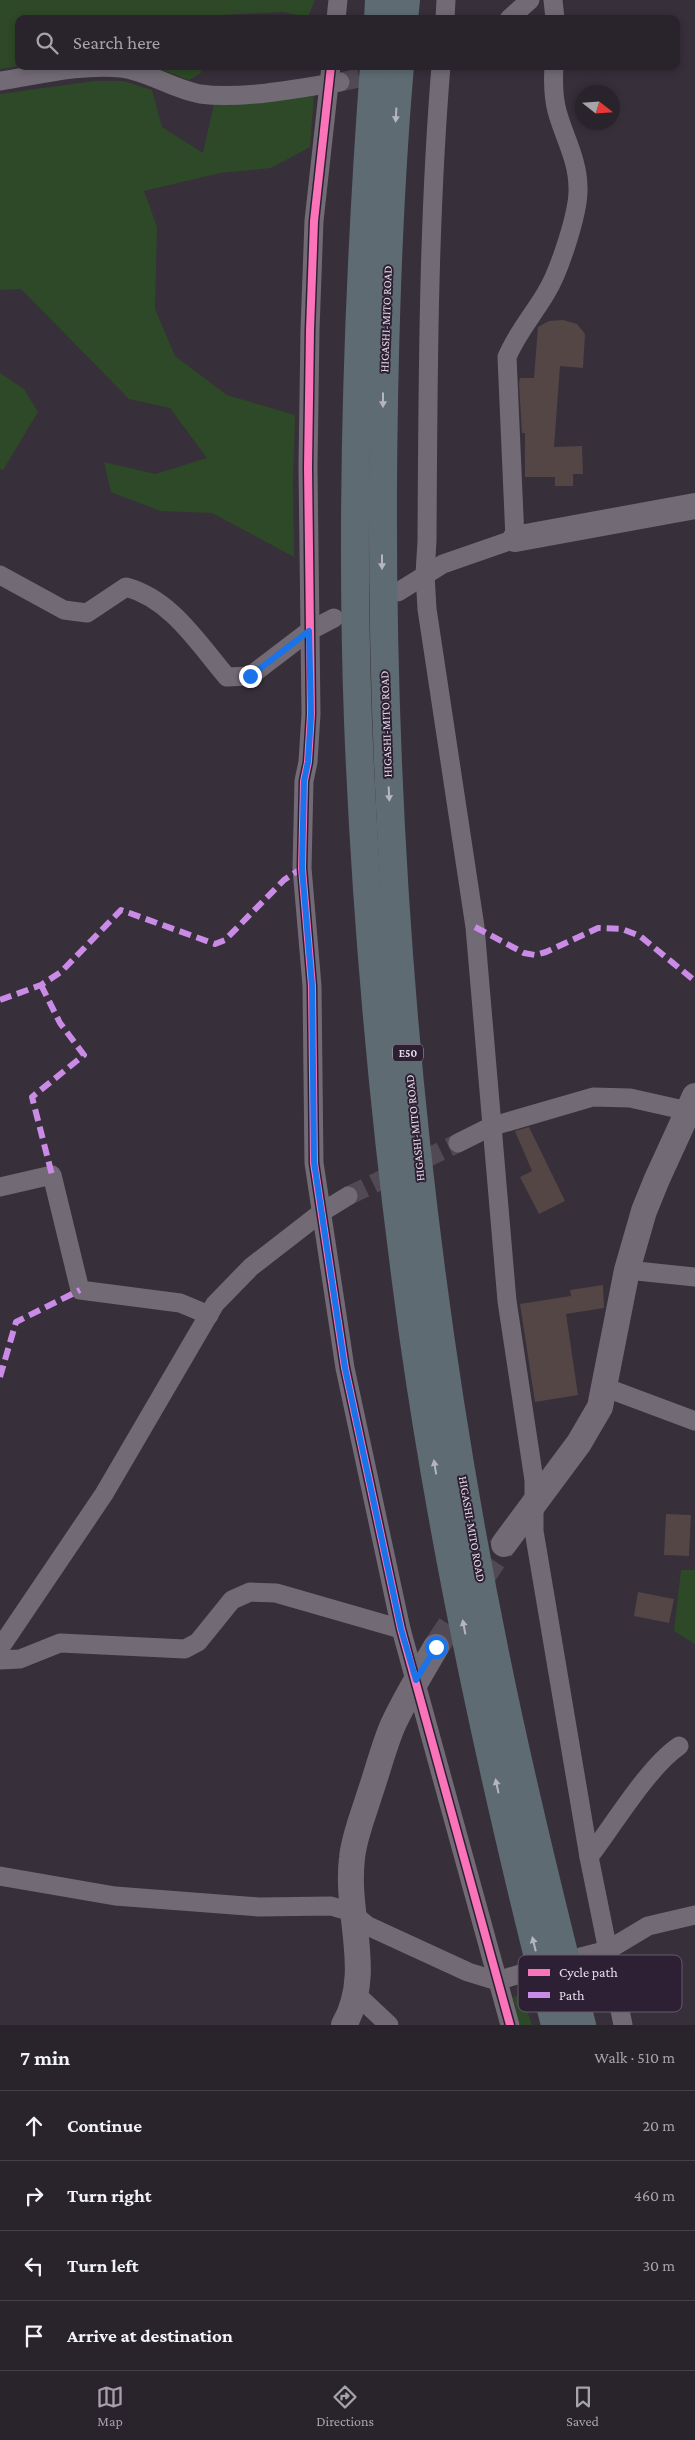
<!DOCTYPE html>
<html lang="en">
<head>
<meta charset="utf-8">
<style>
	body { margin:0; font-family:"Crimson Pro",serif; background:#352f38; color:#f1f3f6 }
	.compass { position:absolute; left:575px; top:85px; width:45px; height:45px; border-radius:50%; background:#29232c; box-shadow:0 2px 8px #0003; rotate:107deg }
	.stop { position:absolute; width:15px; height:15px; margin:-11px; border:4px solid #1a73e8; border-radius:50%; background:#fff }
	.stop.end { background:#1a73e8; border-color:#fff; box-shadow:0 1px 5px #0008 }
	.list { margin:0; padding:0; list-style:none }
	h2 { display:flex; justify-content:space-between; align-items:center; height:65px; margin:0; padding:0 20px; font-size:21px }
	h2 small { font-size:16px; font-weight:400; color:#a5a4a9 }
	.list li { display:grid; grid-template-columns:32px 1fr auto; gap:15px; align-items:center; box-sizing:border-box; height:70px; padding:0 20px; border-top:1px solid #454048 }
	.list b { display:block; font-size:19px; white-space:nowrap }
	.list em { font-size:16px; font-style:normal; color:#a5a4a9 }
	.icon { flex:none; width:28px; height:28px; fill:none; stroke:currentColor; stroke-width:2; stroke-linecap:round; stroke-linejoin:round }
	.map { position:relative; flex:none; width:695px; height:2025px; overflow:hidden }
	.search { position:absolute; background:#29232c; box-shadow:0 2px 8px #0003; left:15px; right:15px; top:15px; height:55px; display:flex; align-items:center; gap:12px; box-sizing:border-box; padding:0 18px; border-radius:10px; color:#a5a4a9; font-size:19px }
	.sheet { height:345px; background:#29232c }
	nav { display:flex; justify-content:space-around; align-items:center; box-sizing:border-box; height:70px; border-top:1px solid #454048; background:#29232c; font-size:14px; color:#a5a4a9 }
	nav a { display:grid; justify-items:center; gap:2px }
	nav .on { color:#a89fac }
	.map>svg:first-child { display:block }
	.green { fill:#2e4927 }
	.building { fill:#534645 }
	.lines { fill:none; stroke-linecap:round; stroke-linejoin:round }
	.street-tunnel { stroke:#514954; stroke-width:19; stroke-dasharray:19 9; stroke-linecap:butt }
	.secondary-tunnel { stroke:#514954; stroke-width:26; stroke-dasharray:26 13; stroke-linecap:butt }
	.street { stroke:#726b75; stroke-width:19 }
	.secondary { stroke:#726b75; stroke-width:26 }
	.highway { stroke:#5e6b73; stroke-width:28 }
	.quiet { stroke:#ca8be6; stroke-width:6; stroke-dasharray:12 6; stroke-linecap:butt }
	.cycleway-casing { stroke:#2e2034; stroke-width:11 }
	.cycleway { stroke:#fb73b8; stroke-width:8 }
	.oneway { fill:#b6b4c0 }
	.route { stroke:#1a73e8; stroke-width:6 }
	.labels { text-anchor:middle; stroke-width:4; stroke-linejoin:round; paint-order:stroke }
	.shield { fill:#2e2034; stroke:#aea4b3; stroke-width:1 }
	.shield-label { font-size:11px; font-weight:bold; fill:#e5dce9 }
	.street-label { font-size:12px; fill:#e5dce9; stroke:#2e2034 }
	.key { fill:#2e2034; stroke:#65586a; stroke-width:1 }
	.key-label { font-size:14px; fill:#e5dce9 }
</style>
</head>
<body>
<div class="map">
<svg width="695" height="2025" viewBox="0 0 695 2025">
	<rect width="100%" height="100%" fill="#372f3a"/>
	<g class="green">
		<path d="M0,0H315L308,17L282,12L202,16L201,19H19L20,66L0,69Z"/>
		<path d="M152,66H201V73L189,80Z"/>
		<path d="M94,81H123L152,90L162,127L203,153L214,104L314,96L310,147L271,168L220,173L144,191L157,227L155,309L175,356L227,395L295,415L293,480L294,557L212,513L160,511L111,492L104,462L155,474L207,458L170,408L129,399L21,289L0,290V94Z"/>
		<path d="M0,373L24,389L38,412L3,470L0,469Z"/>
		<path d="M681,1570H695V1644L674,1631Z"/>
		<path d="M522,1994L532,2025H520L513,1997Z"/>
	</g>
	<g class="building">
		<path d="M563,320L577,324L585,334L583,368L560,366L554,447L582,446L583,474H573V486H555V477H525V433H522L519,384L520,378H534L538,327L549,321Z"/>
		<path d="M529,1127L565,1201L539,1214L520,1177L532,1171L515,1131Z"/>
		<path d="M603,1285L604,1308L566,1314L578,1395L535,1402L520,1304L571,1296L570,1290Z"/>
		<path d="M666,1514L691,1515L689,1556L664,1555Z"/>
		<path d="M638,1592L674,1599L669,1623L634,1616Z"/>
	</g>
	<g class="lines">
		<g class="street-tunnel">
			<path d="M341,82L384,72"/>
			<path d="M348,1196L458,1143"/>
		</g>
		<path class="secondary-tunnel" d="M436,1647L504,1544"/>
		<g class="street">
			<path d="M553,0L555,19"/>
			<path d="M336,19L338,0"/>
			<path d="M445,19L446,0"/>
			<path d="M509,19L530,0"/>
			<path d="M331,66L314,221L310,330L308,467L311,714L308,762L304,781L302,868L312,986L314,1163L345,1368L401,1629L510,2025"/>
			<path d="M441,66C428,224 428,383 427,541L425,574L427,609L475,927L507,1301L534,1480V1531L589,1857L623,2025"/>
			<path d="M0,81C39,75 81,64 121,68C148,71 172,89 200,94C243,100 297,88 340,82"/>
			<path d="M0,575L64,610L87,613L126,587C171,599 198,643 227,677L250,676L309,631L334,618"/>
			<path d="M398,592L443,564L515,539L507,357C517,333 533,315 546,293C559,272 579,212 578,188C578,160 564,137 557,111C553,96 553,82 554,66"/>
			<path d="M458,1143L490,1127L593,1097L630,1098L688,1111"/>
			<path d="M0,1187L52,1175L80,1290L180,1303L209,1315"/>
			<path d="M627,1270L695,1277"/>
			<path d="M604,1387L695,1421"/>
			<path d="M0,1648L104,1494L215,1304L251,1267L322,1212L348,1196"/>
			<path d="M0,1660L20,1659L60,1643L185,1649L198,1642L232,1600L250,1592L276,1593L401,1629"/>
			<path d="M589,1857C613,1826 648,1767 679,1746"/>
			<path d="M0,1876L115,1896L259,1907L331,1906L351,1912L368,1926L468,1972L497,1981L520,1974"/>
			<path d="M581,1957L608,1950L648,1926L695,1915"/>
			<path d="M357,1995L389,2025"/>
		</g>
		<g class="secondary">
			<path d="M515,539L695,506"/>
			<path d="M504,1544L579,1443L600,1407L627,1270L644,1211L657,1179L695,1096"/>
			<path d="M344,2025C374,1972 345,1916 352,1858C354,1837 363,1816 369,1796C377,1773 383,1749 392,1727C404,1700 421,1673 436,1647"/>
		</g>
		<g class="highway">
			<path d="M378,19L379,0"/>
			<path d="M404,19L406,0"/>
			<path d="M374,66C358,284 350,503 358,721C366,926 385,1131 413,1334C446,1567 497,1797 555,2025"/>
			<path d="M400,66C388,205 384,344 383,483C381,876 417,1272 496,1658C521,1781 551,1903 582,2025"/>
		</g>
		<g class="quiet">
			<path d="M475,927L524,953L535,955L546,952L598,928L622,929L640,936L695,981"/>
			<path d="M41,985L60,1023L84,1055L32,1097L52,1175"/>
			<path d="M0,1000L41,985L61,972L121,910L215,944L225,940L284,880L302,868"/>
			<path d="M0,1377L16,1322L80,1290"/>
		</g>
		<g class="cycleway-casing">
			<path id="cycleway" d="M331,66L314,221L310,330L308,467L311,714L308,762L304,781L302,868L312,986L314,1163L345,1368L401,1629L510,2025"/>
		</g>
		<use href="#cycleway" class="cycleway"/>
	</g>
	<defs><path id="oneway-solid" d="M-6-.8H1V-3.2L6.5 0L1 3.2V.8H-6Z" transform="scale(1.25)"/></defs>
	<g class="oneway">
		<use href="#oneway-solid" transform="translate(396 115) rotate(93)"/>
		<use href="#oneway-solid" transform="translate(383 400) rotate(90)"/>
		<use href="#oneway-solid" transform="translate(382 562) rotate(90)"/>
		<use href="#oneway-solid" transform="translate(389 794) rotate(87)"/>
		<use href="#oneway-solid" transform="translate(435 1467) rotate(-99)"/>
		<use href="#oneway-solid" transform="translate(464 1627) rotate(-101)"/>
		<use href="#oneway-solid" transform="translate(497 1786) rotate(-102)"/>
		<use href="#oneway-solid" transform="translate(534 1944) rotate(-104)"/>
	</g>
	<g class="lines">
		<path class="route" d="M250,676L309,631L311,714L308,762L304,781L302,868L312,986L314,1162L345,1368L401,1629L416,1680L436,1647"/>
	</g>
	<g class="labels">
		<rect class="shield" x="393" y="1044.5" width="30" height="17" rx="4"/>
		<g class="shield-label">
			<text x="408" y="1057">E50</text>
		</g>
		<g class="street-label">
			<text transform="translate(386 319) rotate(-88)" y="4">HIGASHI-MITO ROAD</text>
			<text transform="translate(386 724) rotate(-92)" y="4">HIGASHI-MITO ROAD</text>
			<text transform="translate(415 1128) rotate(-96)" y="4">HIGASHI-MITO ROAD</text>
			<text transform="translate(472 1529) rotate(80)" y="4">HIGASHI-MITO ROAD</text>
		</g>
	</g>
	<rect x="518" y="1955" width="164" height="57" rx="8" class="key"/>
	<rect x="528" y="1969" width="22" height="7" fill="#fb73b8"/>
	<rect x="528" y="1992" width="22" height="6" fill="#ca8be6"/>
	<g class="key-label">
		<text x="559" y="1977">Cycle path</text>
		<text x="559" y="2000">Path</text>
	</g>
</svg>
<svg class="compass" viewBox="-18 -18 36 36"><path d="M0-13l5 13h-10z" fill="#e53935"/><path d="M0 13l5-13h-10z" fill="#a5a4a9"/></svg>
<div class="stop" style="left:436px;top:1647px"></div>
<div class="stop end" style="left:250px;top:676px"></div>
<div class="search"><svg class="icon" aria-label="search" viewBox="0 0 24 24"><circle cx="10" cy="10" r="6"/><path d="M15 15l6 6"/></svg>Search here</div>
</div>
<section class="sheet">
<h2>7 min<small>Walk · 510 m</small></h2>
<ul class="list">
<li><svg class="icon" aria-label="ahead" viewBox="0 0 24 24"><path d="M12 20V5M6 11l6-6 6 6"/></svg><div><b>Continue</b></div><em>20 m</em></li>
<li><svg class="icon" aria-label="right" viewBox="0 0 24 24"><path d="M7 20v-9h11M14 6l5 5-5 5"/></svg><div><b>Turn right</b></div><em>460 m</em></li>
<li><svg class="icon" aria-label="left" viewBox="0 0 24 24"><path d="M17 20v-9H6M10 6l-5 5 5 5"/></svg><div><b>Turn left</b></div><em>30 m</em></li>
<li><svg class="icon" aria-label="arrive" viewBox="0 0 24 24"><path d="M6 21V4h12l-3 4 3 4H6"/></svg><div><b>Arrive at destination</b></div></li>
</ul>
</section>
<nav>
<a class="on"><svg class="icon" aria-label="map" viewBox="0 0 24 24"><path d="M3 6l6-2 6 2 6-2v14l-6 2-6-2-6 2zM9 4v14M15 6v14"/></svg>Map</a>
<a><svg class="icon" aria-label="directions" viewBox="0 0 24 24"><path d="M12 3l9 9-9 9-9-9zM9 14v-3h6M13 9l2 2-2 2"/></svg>Directions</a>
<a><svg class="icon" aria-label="saved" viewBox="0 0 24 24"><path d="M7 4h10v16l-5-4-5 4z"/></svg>Saved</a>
</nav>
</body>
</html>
